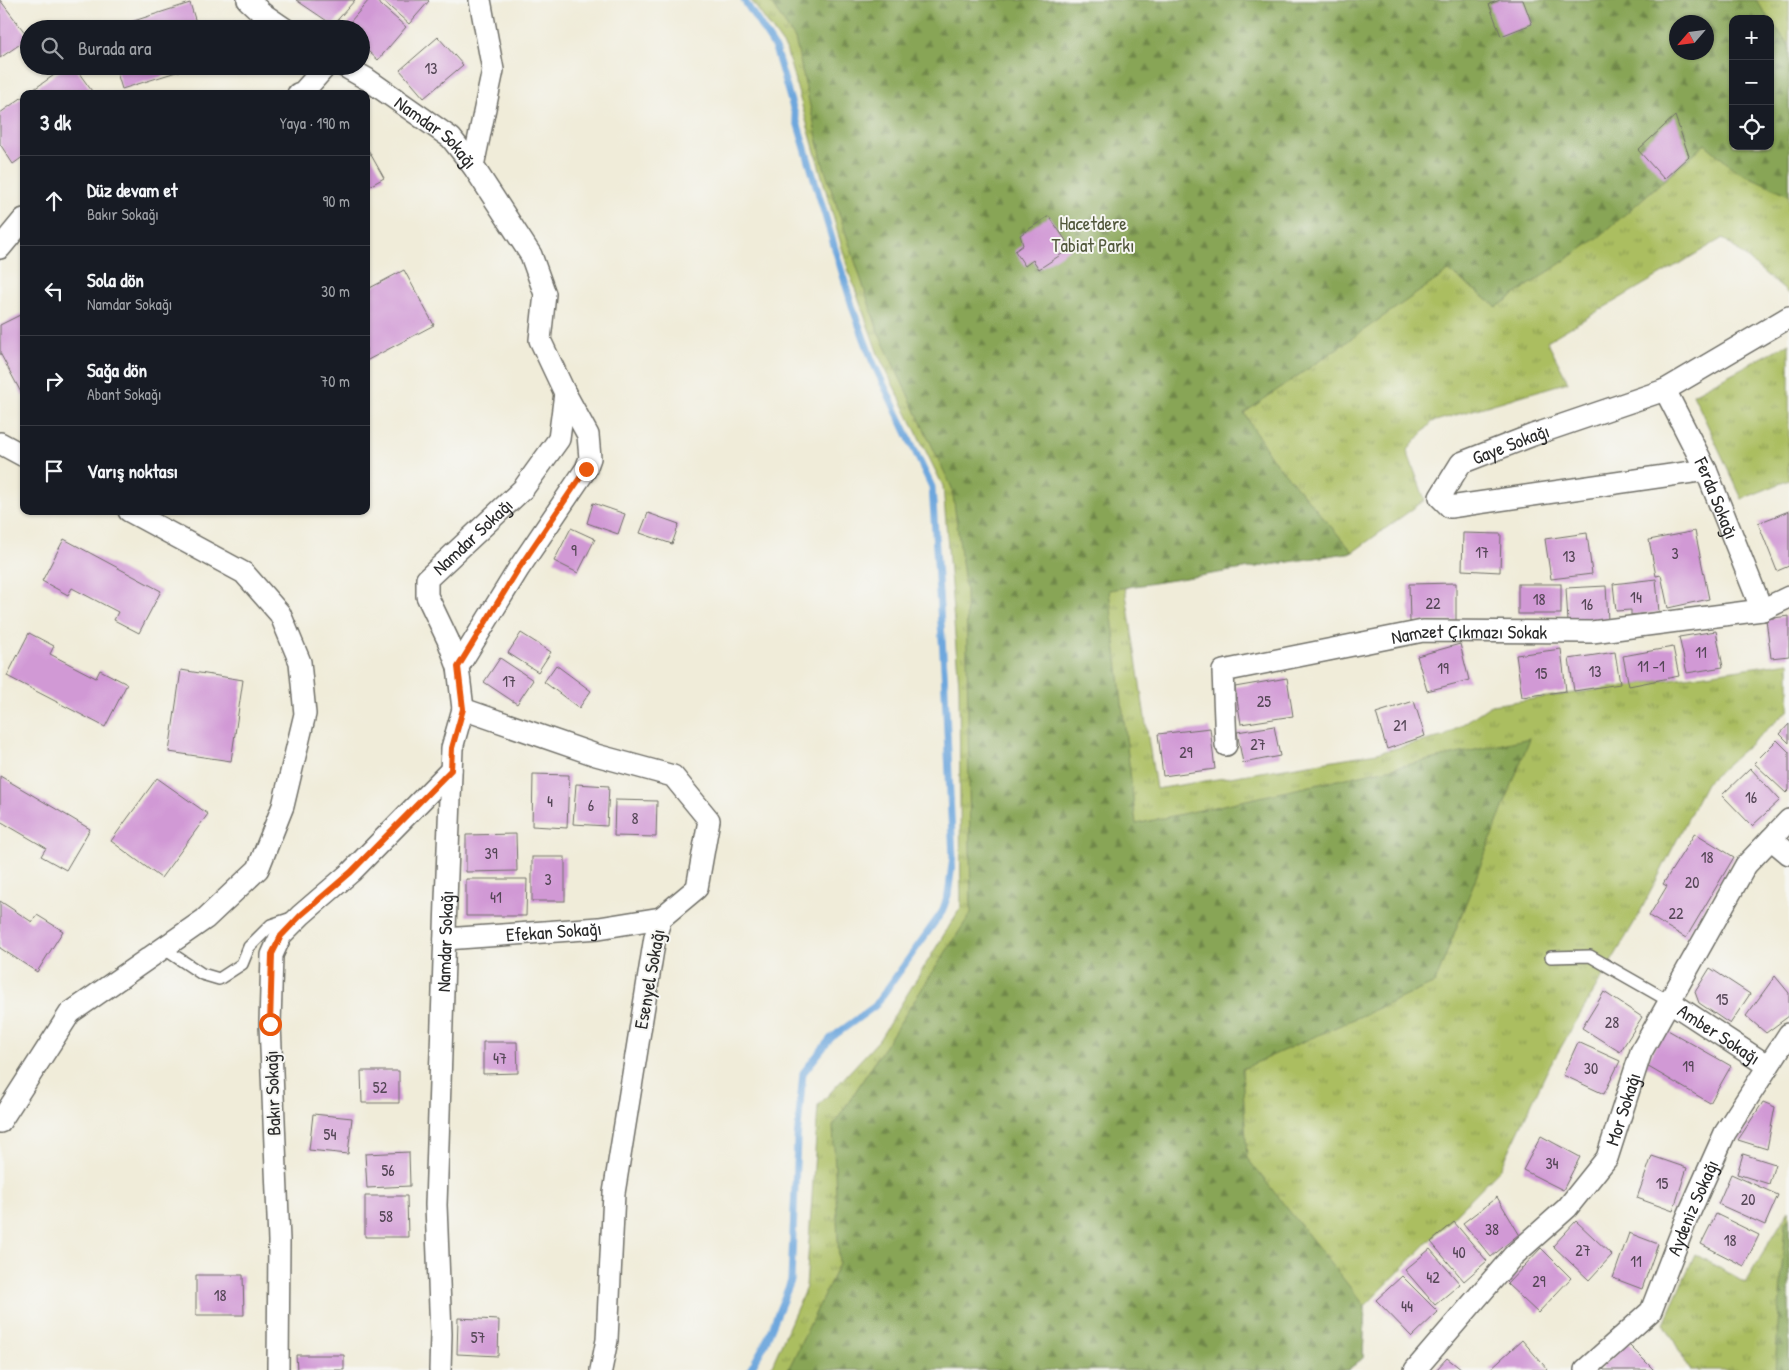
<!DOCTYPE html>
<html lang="tr">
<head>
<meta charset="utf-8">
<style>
	body { margin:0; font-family:"Patrick Hand",sans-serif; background:#20242c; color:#f1f3f6 }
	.controls { position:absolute; right:15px; top:15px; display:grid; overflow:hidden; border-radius:10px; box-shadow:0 1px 4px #0004 }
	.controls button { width:45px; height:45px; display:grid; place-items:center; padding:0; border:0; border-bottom:1px solid #363941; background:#171b24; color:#f1f3f6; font:25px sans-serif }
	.compass { position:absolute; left:1669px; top:15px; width:45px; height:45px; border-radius:50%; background:#171b24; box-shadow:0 1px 4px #0004; rotate:242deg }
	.stop { position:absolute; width:15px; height:15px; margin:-11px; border:4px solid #ea580c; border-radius:50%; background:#fff }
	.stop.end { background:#ea580c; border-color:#fff; box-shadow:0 1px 5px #0008 }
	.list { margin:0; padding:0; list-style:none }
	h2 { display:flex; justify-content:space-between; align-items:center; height:65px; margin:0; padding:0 20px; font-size:21px }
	h2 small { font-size:16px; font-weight:400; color:#9ea1a6 }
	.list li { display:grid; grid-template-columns:32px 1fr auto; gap:15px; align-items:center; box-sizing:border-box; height:90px; padding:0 20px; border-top:1px solid #363941 }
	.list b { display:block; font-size:19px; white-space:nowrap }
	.list p { margin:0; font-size:16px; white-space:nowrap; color:#9ea1a6 }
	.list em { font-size:16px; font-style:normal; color:#9ea1a6 }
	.icon { flex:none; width:28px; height:28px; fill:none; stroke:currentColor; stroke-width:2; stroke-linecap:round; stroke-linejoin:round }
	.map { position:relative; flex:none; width:1789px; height:1370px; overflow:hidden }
	.search { position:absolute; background:#171b24; box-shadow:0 1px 4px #0004; left:20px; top:20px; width:350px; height:55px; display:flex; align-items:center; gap:12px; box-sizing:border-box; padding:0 18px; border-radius:28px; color:#9ea1a6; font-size:19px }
	.panel { position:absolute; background:#171b24; box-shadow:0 1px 4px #0004; left:20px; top:90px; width:350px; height:425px; border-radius:10px }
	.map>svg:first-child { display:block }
	.grass { fill:url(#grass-tufts); stroke:#6b7446; fill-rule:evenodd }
	.forest { fill:url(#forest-firs); stroke:#5a6841; fill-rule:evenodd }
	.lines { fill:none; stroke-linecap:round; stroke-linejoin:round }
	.stream { stroke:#6ea7dd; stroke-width:7 }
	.building { fill:#d199d5 }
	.lane-casing { stroke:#706f68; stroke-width:14 }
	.street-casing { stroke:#706f68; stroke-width:24 }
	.lane { stroke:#fff; stroke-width:11 }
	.street { stroke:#fff; stroke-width:21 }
	.route { stroke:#ea580c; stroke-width:6 }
	.labels { text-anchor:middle; stroke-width:4; stroke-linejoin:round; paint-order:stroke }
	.number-label { font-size:16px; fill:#544656 }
	.street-label { font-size:19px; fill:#2b2b2b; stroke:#f6f6f2 }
	.park-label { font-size:19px; fill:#51573b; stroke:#f6f6f2 }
</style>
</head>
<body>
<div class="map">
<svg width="1789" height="1370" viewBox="0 0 1789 1370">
	<defs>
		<pattern id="grass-tufts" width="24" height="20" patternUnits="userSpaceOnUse" patternTransform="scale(1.25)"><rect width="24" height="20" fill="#abbe61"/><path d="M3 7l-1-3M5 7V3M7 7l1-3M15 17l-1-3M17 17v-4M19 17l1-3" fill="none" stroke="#8b9b50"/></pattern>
		<pattern id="forest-firs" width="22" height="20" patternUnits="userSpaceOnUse" patternTransform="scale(1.25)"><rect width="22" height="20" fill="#88a557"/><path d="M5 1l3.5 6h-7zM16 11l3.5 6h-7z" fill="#6f8748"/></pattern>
	</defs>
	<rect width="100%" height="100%" fill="#f6f6f2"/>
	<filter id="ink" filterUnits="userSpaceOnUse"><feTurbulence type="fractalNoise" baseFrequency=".02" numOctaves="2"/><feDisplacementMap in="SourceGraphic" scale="10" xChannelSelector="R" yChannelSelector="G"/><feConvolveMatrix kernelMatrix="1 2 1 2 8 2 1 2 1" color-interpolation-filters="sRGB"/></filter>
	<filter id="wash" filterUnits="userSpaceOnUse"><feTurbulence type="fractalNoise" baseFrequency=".0096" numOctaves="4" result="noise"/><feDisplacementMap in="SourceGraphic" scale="20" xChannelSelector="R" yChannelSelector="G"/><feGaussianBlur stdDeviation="1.12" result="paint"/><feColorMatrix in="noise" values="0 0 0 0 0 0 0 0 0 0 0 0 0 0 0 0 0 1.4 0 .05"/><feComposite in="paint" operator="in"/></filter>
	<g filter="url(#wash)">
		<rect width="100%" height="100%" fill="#f0ecd9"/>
		<g class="grass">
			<path d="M751,0H1789V294L1723,238L1547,341L1568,382L1432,422L1407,451L1425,500L1353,552L1125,587L1156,789L1377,753L1445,736L1491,705L1789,662V710L1706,783L1637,918L1547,1071L1501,1168L1365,1306L1363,1358L1348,1370H770L806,1287L818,1106L879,1040L961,907L959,685L943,486L878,354L848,269L786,49ZM1733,19H1770V146H1733ZM1676,22H1706V52H1676Z"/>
			<path d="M1789,343V480L1742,499L1693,394Z"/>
			<path d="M1789,1210V1370H1690L1664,1323L1695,1254L1745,1283Z"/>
		</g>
		<g class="forest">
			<path d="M769,0H1756L1769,19H1733V146H1770V20L1789,45V195L1735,170L1705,144L1599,237L1497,307L1449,271L1244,413L1271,457L1353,552L1109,590L1136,824L1530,738L1435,983L1242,1069L1247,1158L1365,1306L1363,1358L1348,1370H788L839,1264L833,1126L971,913L966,591L952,488L879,334L823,164L795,39ZM1676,22H1706V52H1676Z"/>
			<path d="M1789,1219V1370H1775L1785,1222Z"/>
		</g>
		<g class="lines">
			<path class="stream" d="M744,0L775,48L853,309L872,360L932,487L944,669L953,857L948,895L942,912L875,1006L831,1038L803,1073L797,1140L791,1281L765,1344L750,1370"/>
		</g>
		<g id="blocks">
			<g class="building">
				<path d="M0,0L29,38L0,58Z"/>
				<path d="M296,0H355L333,25Z"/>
				<path d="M369,0H375L406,27L378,60L361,45V29H344Z"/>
				<path d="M382,0H428L429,1L409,24Z"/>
				<path d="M1500,0H1523L1532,24L1501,36L1489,4Z"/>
				<path d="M190,3L198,29H116L115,27Z"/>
				<path d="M438,37L463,65L424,98L400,70Z"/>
				<path d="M67,66H74L94,94H27Z"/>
				<path d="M115,66H192V67L122,89Z"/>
				<path d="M24,96V156L13,164L0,144V113Z"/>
				<path d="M1675,116L1689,156L1664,179L1638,150Z"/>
				<path d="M366,146L384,178L366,188Z"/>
				<path d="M1049,216L1071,248L1039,269L1033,260L1025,266L1015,251L1023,245L1020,235Z"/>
				<path d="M404,270L434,325L366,361V290Z"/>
				<path d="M24,313V398L0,353V325Z"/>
				<path d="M593,503L625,514L618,534L587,523Z"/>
				<path d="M1789,511V566L1777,571L1758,523Z"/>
				<path d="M648,513L679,524L672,544L640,533Z"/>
				<path d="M571,528L595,539L578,573L554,561Z"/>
				<path d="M1695,531L1709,599L1668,608L1661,575L1656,576L1649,540Z"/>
				<path d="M1463,533L1501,534L1500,572L1462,570Z"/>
				<path d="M1587,533L1592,574L1551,579L1545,539Z"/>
				<path d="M64,539L161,591L139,633L114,620L118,612L72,588L68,595L42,581Z"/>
				<path d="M1656,579L1659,612L1631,615V610L1616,611L1613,584Z"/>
				<path d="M1456,583V621L1410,622L1409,584Z"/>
				<rect x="1518" y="584" width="43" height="30"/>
				<path d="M1606,586L1608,620L1568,622L1566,588Z"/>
				<path d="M1789,616V656L1771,658L1766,619Z"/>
				<path d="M1716,631L1723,667L1687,673L1679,637Z"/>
				<path d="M29,633L54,646L50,654L96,678L100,670L127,684L105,727L7,676Z"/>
				<path d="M521,633L551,652L538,672L508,653Z"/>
				<path d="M1460,644L1469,680L1427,691L1417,656Z"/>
				<path d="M1673,647L1679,676L1629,686L1623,656Z"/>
				<path d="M1561,649L1566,691L1522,697L1516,655Z"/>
				<path d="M1615,652L1620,684L1574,691L1569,659Z"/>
				<path d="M500,658L533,680L517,704L484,682Z"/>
				<path d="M556,665L591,691L579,708L544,682Z"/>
				<path d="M181,670L243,680L231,761L169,752Z"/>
				<path d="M1287,678L1293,716L1241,724L1235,687Z"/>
				<path d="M1414,701L1425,736L1387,749L1376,713Z"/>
				<path d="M1789,724V743L1780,734Z"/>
				<path d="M1274,726L1280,756L1243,763L1237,732Z"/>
				<path d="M1210,728L1215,769L1163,776L1158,734Z"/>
				<path d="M1777,740L1789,752V790L1786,793L1754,763Z"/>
				<path d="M1750,768L1780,800L1752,826L1722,795Z"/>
				<path d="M533,774L569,775L567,828L532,826Z"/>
				<path d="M0,776L90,829L66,870L41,856L46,848L0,821Z"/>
				<path d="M157,778L208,814L161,878L111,841Z"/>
				<path d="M576,784L609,786L607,826L573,824Z"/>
				<path d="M615,800L657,801L656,837L614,836Z"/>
				<path d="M1695,833L1734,857L1686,938L1649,916L1667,886L1663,884Z"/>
				<path d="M516,834L517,871L466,872V835Z"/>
				<rect x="532" y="857" width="33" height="44"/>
				<path d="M466,879H527L526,916H466Z"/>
				<path d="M0,901L32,922L37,915L63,931L37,972L0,948Z"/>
				<path d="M1710,968L1750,994L1730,1024L1699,1003L1695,992Z"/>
				<path d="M1775,976L1789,993V1016L1766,1033L1746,1016Z"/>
				<path d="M1604,992L1642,1017L1620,1052L1582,1028Z"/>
				<path d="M1666,1029L1731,1066L1710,1103L1645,1065Z"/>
				<path d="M483,1042H517L518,1073L483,1074Z"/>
				<path d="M1578,1042L1620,1061L1604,1094L1563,1075Z"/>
				<path d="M361,1071H399V1103H362Z"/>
				<path d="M1763,1102L1775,1107L1767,1149L1738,1140Z"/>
				<path d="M313,1114L352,1118L348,1154L309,1150Z"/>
				<path d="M1541,1136L1580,1157L1563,1190L1523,1170Z"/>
				<path d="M409,1152L410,1186L367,1188L365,1154Z"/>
				<path d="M1743,1154L1775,1164L1769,1184L1737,1174Z"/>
				<path d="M1652,1156L1687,1168L1673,1211L1637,1198Z"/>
				<path d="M1731,1174L1778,1195L1765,1225L1718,1204Z"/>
				<path d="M365,1196H407L408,1237H365Z"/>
				<path d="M1497,1197L1519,1234L1491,1257L1463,1223Z"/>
				<path d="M1716,1214L1759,1235L1744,1266L1701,1244Z"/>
				<path d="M1576,1221L1612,1255L1589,1280L1553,1246Z"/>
				<path d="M1454,1222L1487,1261L1464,1281L1431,1242Z"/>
				<path d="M1629,1233L1658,1244L1642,1289L1613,1278Z"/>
				<path d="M1541,1248L1571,1278L1538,1313L1507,1284Z"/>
				<path d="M1430,1249L1460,1284L1435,1305L1405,1270Z"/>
				<path d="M196,1275H243L244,1315H196Z"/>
				<path d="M1402,1276L1438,1312L1412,1337L1376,1300Z"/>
				<path d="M458,1318L499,1320L498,1356L457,1354Z"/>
				<path d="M1522,1340L1548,1370H1489Z"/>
				<path d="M1627,1343L1654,1370H1604L1602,1367Z"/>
				<path d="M296,1355H344V1370H297Z"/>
				<path d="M1447,1358L1462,1370H1436Z"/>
			</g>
		</g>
	</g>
	<g filter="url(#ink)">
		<use href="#blocks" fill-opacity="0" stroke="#706f68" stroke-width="1"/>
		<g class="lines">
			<g class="lane-casing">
				<g id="lane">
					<path d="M163,948L202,974L219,979L242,964L249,947L271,925L292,918"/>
					<path d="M1551,957L1590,956L1669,1001"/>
				</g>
			</g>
			<g class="street-casing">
				<g id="street">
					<path d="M248,0L263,14L285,29"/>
					<path id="s1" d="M344,66L367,79L451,138L473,166L531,255L545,294L540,340L565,393L588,435L590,458L586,469L519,568L458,667"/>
					<path d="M298,94L303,92L326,66"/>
					<path d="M473,166L493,70L480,0"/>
					<path d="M0,248L24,219"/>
					<path id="s2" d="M1665,390L1706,470L1762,610"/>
					<path d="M0,443L24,456"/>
					<path id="s3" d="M1706,470L1450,507L1440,497L1461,463L1533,435L1665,390L1789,317"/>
					<path d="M463,709L596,755L673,776L709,820L697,888L661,918L655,937L614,1193L607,1340L601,1370"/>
					<path id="s4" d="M1226,745L1223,671L1423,631L1592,632L1762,610L1789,597"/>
					<path d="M1771,839L1789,854"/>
					<path id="s5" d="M445,939L599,928L661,918"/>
					<path id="s6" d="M1669,1001L1768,1066"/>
					<path d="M0,1122L70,1013L205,919L258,869L283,806L305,714L300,662L280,614L244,573L129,511"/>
					<path d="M278,1370L279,1241L270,1024L272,955L281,935L301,915L351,872L451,770"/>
					<path id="s7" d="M440,1370L441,1334L436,1205L446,900L452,748L463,709L458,667L448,640L427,596V579L523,489L559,439L565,393"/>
					<path id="s8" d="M1415,1370L1513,1256L1567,1208L1607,1158L1641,1052L1746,865L1789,820"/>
					<path id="s9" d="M1585,1370L1651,1311L1687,1218L1725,1133L1789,1034"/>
				</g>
			</g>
			<use href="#lane" class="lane"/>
			<use href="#street" class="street"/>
		</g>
	</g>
	<g class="lines" filter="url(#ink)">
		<path class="route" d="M270,1024L272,954L281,936L301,915L351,872L451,770L452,748L463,709L458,667L519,568L586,469"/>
	</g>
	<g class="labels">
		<g class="number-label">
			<text x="431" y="74">13</text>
			<text x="574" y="556">9</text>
			<text x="1482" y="558">17</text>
			<text x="1675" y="559">3</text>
			<text x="1569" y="562">13</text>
			<text x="1636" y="603">14</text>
			<text x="1539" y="605">18</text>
			<text x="1433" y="609">22</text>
			<text x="1587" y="610">16</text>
			<text x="1701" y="658">11</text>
			<text x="1651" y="672">11 -1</text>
			<text x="1443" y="674">19</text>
			<text x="1595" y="677">13</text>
			<text x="1541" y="679">15</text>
			<text x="509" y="687">17</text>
			<text x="1264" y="707">25</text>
			<text x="1400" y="731">21</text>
			<text x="1258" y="750">27</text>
			<text x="1186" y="758">29</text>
			<text x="1751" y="803">16</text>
			<text x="550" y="807">4</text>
			<text x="591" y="811">6</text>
			<text x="635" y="824">8</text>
			<text x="491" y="859">39</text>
			<text x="1707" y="863">18</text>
			<text x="548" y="885">3</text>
			<text x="1692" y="888">20</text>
			<text x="496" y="903">41</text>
			<text x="1676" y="919">22</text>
			<text x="1722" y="1005">15</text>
			<text x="1612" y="1028">28</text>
			<text x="500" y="1064">47</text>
			<text x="1688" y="1072">19</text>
			<text x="1591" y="1074">30</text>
			<text x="380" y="1093">52</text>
			<text x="330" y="1140">54</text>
			<text x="1552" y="1169">34</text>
			<text x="388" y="1176">56</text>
			<text x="1662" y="1189">15</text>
			<text x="1748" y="1205">20</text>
			<text x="386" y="1222">58</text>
			<text x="1492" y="1235">38</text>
			<text x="1730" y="1246">18</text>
			<text x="1583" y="1256">27</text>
			<text x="1459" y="1258">40</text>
			<text x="1636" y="1267">11</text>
			<text x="1433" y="1283">42</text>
			<text x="1539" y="1287">29</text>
			<text x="220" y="1301">18</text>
			<text x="1407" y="1312">44</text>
			<text x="478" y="1343">57</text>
		</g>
		<g class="street-label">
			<text dy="7" stroke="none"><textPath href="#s1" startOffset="114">Namdar Sokağı</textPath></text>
			<text dy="7" stroke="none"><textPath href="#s3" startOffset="366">Gaye Sokağı</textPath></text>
			<text dy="7" stroke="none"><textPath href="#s2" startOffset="120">Ferda Sokağı</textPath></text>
			<text dy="7" stroke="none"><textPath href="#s7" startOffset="862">Namdar Sokağı</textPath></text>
			<text dy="7" stroke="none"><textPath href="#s4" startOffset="324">Namzet Çıkmazı Sokak</textPath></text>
			<text dy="7" stroke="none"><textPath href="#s5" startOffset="109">Efekan Sokağı</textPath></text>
			<text dy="7" stroke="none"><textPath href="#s7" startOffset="429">Namdar Sokağı</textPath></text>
			<text transform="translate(649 979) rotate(-80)" y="7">Esenyel Sokağı</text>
			<text dy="7" stroke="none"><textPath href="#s6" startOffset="60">Amber Sokağı</textPath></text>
			<text transform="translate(272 1093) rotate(-92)" y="7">Bakır Sokağı</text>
			<text dy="7" stroke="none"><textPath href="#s8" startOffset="338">Mor Sokağı</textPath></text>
			<text dy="7" stroke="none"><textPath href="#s9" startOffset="200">Aydeniz Sokağı</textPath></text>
		</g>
		<g class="park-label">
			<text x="1093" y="230">Hacetdere<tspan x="1093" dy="22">Tabiat Parkı</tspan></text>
		</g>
	</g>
</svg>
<div class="controls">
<button>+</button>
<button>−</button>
<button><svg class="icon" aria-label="locate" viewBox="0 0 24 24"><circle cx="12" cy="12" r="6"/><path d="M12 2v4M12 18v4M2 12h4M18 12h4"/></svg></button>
</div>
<svg class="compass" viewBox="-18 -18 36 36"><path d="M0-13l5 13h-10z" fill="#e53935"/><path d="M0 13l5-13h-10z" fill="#9ea1a6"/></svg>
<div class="stop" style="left:270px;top:1024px"></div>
<div class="stop end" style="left:586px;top:469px"></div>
<div class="search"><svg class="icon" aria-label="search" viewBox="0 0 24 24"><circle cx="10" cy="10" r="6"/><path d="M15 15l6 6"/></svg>Burada ara</div>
<section class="panel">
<h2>3 dk<small>Yaya · 190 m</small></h2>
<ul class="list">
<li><svg class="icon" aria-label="ahead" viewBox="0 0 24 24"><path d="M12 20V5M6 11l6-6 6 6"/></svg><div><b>Düz devam et</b><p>Bakır Sokağı</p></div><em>90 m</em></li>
<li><svg class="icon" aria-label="left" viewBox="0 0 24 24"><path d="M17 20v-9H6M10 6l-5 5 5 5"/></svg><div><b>Sola dön</b><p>Namdar Sokağı</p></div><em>30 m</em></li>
<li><svg class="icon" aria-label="right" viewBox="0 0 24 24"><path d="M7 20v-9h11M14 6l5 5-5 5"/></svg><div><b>Sağa dön</b><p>Abant Sokağı</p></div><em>70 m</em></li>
<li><svg class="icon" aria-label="arrive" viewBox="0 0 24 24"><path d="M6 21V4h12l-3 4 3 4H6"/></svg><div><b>Varış noktası</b></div></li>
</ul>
</section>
</div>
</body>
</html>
